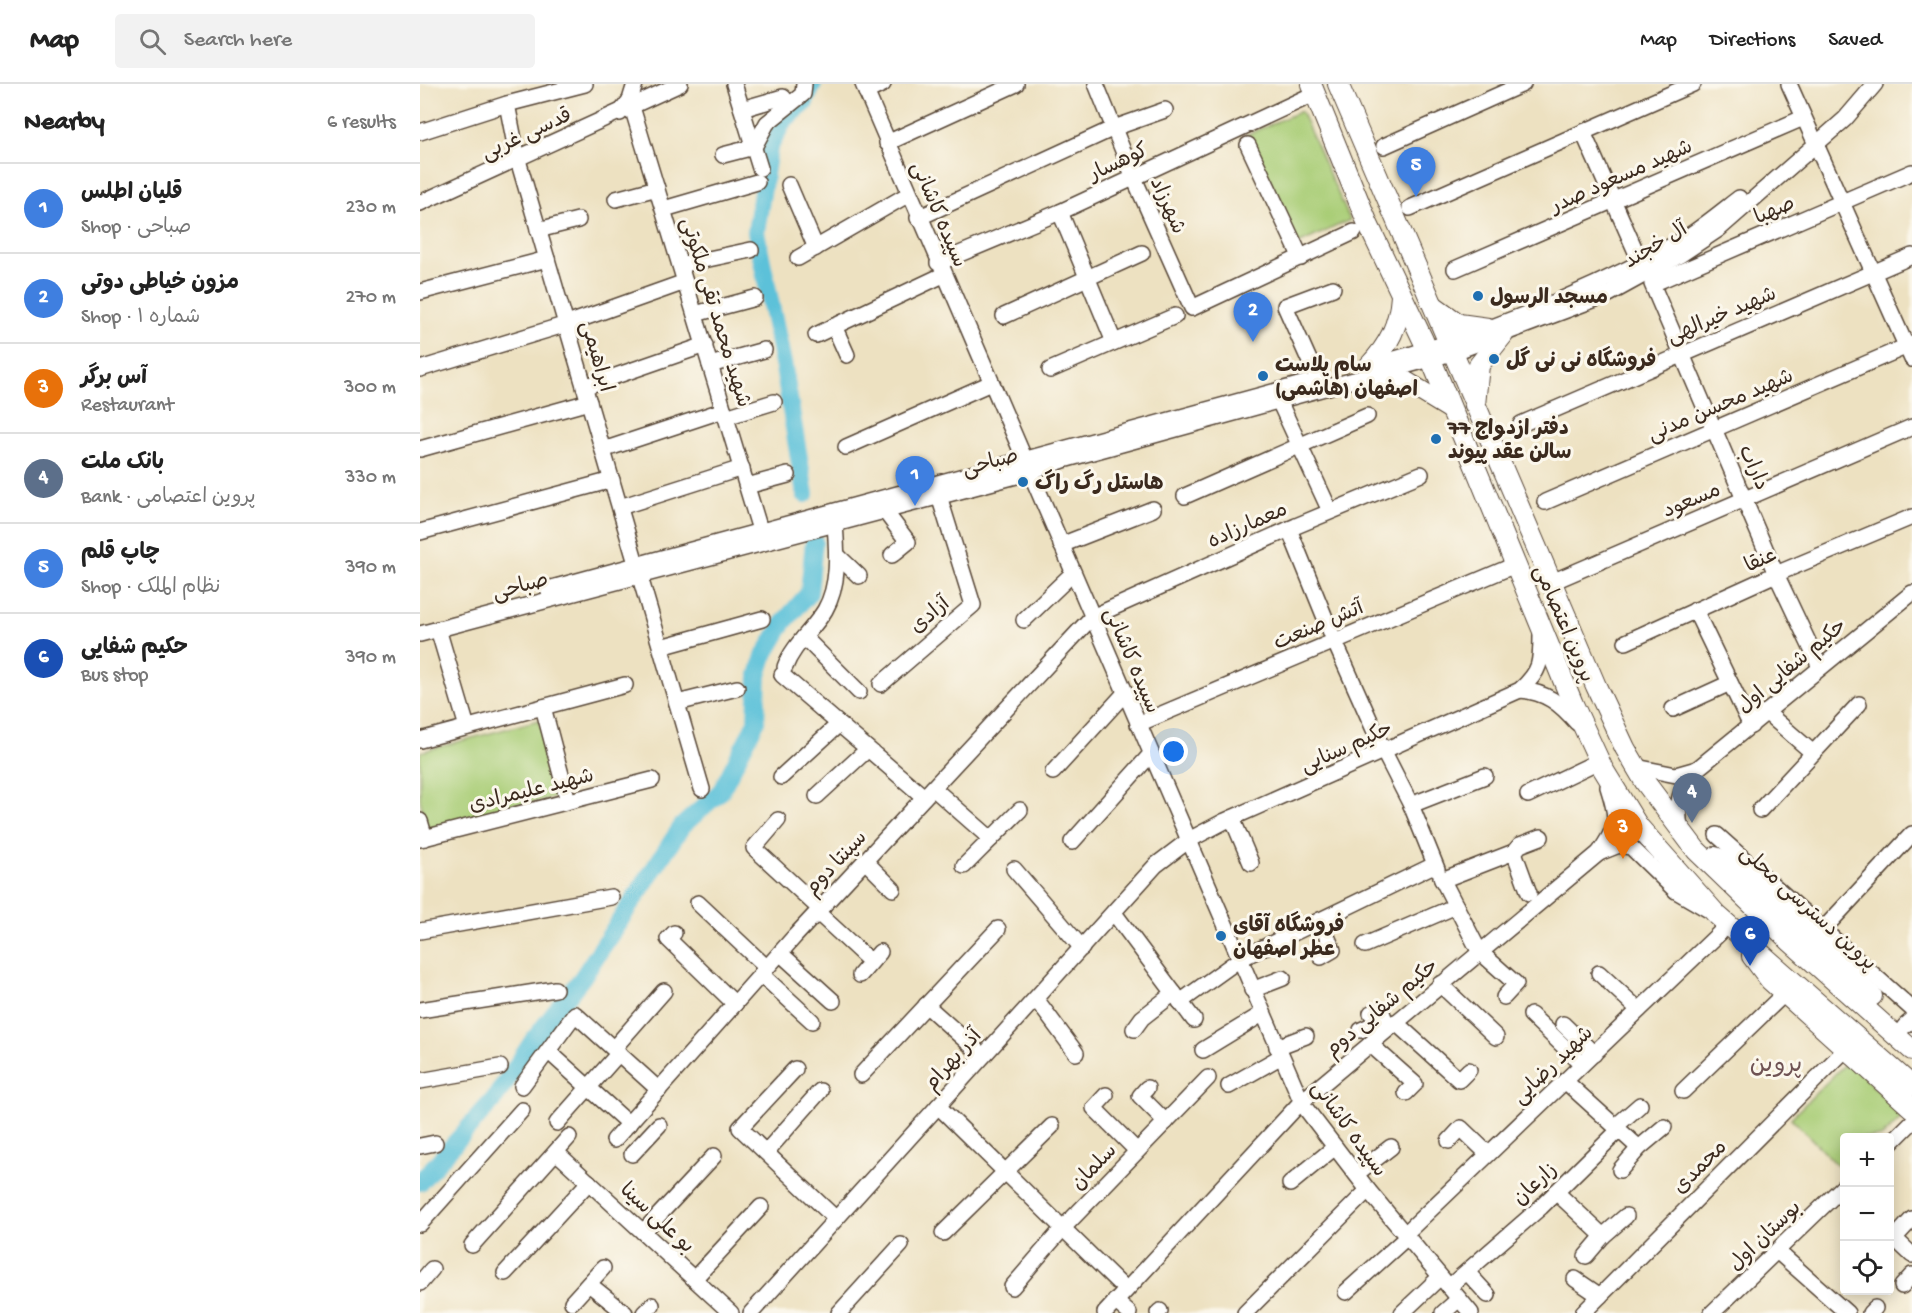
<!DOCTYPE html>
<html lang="en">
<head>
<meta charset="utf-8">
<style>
	body { margin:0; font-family:"Gochi Hand","Playpen Sans Arabic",sans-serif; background:#f2f2f2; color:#222 }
	.controls { position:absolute; right:18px; bottom:18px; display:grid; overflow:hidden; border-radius:6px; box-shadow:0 3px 15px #0003 }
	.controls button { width:54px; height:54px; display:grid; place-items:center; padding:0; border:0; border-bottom:2px solid #e0e0e0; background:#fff; color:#222; font:30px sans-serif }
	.you { position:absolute; left:754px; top:668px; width:21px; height:21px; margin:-15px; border:4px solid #fff; border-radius:50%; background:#1a73e8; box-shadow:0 0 0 9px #1a73e833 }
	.badge { display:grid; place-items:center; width:39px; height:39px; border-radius:50%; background:#0b8043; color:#fff; font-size:20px; font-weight:700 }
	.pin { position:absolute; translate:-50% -50px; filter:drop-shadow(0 2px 3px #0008) }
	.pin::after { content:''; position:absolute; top:32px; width:21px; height:18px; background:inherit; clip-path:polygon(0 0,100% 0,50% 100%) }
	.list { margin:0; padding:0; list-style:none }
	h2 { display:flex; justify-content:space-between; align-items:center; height:78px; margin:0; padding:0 24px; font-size:26px }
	h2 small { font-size:20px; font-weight:400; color:#767676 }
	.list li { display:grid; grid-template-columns:39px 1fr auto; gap:18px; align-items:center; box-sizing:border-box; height:90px; padding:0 24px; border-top:2px solid #e0e0e0 }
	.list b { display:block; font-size:22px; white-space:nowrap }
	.list p { margin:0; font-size:20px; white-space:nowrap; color:#767676 }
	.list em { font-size:20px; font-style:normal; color:#767676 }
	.icon { flex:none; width:33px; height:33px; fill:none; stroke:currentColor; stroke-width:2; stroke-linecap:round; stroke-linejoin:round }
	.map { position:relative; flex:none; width:1492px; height:1229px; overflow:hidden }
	header { display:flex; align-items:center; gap:36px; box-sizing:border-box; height:84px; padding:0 30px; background:#fff; border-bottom:2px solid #e0e0e0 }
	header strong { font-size:28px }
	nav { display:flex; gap:33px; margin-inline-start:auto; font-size:21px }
	.search { width:420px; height:54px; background:#f2f2f2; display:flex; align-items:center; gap:15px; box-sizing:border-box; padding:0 21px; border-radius:6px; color:#767676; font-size:22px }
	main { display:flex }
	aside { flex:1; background:#fff }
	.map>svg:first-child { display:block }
	.green { fill:#a9cd76; stroke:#727c4a; stroke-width:1.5 }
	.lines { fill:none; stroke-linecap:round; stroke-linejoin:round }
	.river { stroke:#5bc1d9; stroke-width:18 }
	.minor-casing { stroke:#564536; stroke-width:18 }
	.major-casing { stroke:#564536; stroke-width:22 }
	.minor { stroke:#fff; stroke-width:15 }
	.major { stroke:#fff; stroke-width:20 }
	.poi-dot { fill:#1f6fb2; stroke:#fbf7ec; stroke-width:2 }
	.labels { text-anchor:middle; stroke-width:6; stroke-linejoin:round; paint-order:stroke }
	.street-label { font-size:21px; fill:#3b2a1e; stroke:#fbf7ec }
	.poi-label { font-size:21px; font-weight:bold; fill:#3b2a1e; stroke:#fbf7ec; text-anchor:start }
	.quarter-label { font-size:24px; fill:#6f5354; stroke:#fbf7ec }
</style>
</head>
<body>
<header>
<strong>Map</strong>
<div class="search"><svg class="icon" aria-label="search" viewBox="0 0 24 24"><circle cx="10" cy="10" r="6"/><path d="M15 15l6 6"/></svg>Search here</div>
<nav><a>Map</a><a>Directions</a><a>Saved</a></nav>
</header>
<main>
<aside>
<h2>Nearby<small>6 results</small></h2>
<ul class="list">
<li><span class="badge" style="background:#3f7fe0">1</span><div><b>قلیان اطلس</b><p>Shop · صباحی</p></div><em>230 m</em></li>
<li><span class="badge" style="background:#3f7fe0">2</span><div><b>مزون خیاطی دوتی</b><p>Shop · شماره ۱</p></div><em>270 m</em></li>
<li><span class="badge" style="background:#e8710a">3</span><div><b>آس برگر</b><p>Restaurant</p></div><em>300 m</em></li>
<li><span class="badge" style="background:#5c6f8a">4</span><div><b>بانک ملت</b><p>Bank · پروین اعتصامی</p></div><em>330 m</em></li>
<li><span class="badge" style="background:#3f7fe0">5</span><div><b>چاپ قلم</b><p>Shop · نظام الملک</p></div><em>390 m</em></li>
<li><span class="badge" style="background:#1a4fb4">6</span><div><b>حکیم شفایی</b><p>Bus stop</p></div><em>390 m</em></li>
</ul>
</aside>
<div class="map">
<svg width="1492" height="1229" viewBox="0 0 1492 1229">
	<rect width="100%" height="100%" fill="#fbf7ec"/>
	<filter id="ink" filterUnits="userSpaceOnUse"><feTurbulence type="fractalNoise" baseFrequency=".0167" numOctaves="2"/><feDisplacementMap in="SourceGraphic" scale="12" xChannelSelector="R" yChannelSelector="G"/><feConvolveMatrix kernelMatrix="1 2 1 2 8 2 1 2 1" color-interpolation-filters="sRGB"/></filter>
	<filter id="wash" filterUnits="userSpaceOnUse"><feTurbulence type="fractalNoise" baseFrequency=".008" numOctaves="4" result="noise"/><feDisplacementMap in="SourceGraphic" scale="24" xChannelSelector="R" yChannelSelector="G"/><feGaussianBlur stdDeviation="1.35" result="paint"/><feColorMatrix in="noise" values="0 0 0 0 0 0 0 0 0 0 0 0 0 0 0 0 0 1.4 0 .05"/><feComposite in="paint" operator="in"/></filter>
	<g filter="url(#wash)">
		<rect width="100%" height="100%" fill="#ede1c1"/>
		<g class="green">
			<path d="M881,27L930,136L874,162L824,52Z"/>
			<path d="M119,636L140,712L7,746L0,715V668Z"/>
			<path d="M1428,977L1483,1032L1462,1053L1424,1054V1088L1371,1034Z"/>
		</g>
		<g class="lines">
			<g class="river">
				<path d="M385,410L364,284L336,148L349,64L364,36L384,20L393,0"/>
				<path d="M0,1098L75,1014L114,955L162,894L262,742L301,707L336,638L338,591L344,572L364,538L389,509L394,457"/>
			</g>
		</g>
	</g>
	<g filter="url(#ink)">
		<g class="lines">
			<g class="minor-casing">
				<g id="minor">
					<path d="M314,0L340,84"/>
					<path d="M443,0L883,1021L948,1106L1051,1229"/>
					<path d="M676,0L714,94L772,224L934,148"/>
					<path d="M1369,0L1492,275"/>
					<path d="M446,8L463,0"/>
					<path d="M87,20L98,76L282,705"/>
					<path d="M212,23L340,446"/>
					<path d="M322,25L363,13L369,20"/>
					<path d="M200,29L210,16L215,0"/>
					<path d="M0,48L87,20L165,0"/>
					<path d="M1163,48L1220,177"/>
					<path d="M467,59L596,0"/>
					<path d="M828,61L881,174"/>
					<path d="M964,62L1103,0"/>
					<path d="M303,71L334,63L347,39L383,10L384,0"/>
					<path d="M369,101L396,164"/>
					<path d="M196,115L237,104"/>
					<path d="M0,119L260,0"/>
					<path d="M990,124L1273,0"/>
					<path d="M244,125L337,98"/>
					<path d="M640,128L694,258"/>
					<path d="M498,134L694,44L745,26"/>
					<path d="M118,146L158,136"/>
					<path d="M378,174L489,110"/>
					<path d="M518,179L640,128L894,10"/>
					<path d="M260,181L331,166"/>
					<path d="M1035,185L1383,34"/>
					<path d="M0,208L127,175"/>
					<path d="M275,230L335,214"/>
					<path d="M584,232L722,169"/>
					<path d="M414,242L427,271"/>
					<path d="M396,251L523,191"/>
					<path d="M290,281L344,266"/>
					<path d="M947,283C1052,255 1169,209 1264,155C1283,143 1301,128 1319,114"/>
					<path d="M0,285L147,240L265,198"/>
					<path d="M630,286L755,232"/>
					<path d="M898,296L865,222L913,204"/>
					<path d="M164,303L285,261"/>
					<path d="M859,317L910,427"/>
					<path d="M306,333L354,318"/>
					<path d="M1101,340L1492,172"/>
					<path d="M426,363L571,299"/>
					<path d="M0,365L169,318"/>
					<path d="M183,366L304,326"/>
					<path d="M327,402L368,391"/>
					<path d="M765,412L947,332"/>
					<path d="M1125,418L1492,260"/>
					<path d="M200,423L322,384"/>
					<path d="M464,426L488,458L472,471"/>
					<path d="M869,445L914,556L964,668L991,721L1017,785"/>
					<path d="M0,448L192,396"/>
					<path d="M641,461L733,425"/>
					<path d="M417,471L439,492"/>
					<path d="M1132,498L1492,343"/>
					<path d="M128,505L886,299"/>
					<path d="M1275,526L1331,642"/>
					<path d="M604,536L653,489"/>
					<path d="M18,545L47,643"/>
					<path d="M0,550L600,391L647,375L1032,269L1189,210L1260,171L1299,145L1425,35L1455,0"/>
					<path d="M384,553L439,608"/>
					<path d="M1206,558L1356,490L1492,433"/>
					<path d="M241,563L342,535"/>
					<path d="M365,583C373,561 393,546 405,526C420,500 417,467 415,439"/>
					<path d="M1400,583L1356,490L1232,200L1492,88"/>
					<path d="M362,591L504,713"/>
					<path d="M461,600L553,521L519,412"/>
					<path d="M1100,606C1126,608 1140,619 1157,639"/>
					<path d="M257,619L317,604"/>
					<path d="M123,623L148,717"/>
					<path d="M1253,625L1310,599"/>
					<path d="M1346,628L1393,669"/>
					<path d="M718,640L1095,481"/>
					<path d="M0,656L205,601"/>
					<path d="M1216,683L1256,691L1277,685"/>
					<path d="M633,688L705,609"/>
					<path d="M361,693L419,640"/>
					<path d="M513,704L571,755"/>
					<path d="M1108,711L1179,677"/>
					<path d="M397,712L448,665"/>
					<path d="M991,721L1065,692"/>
					<path d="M1340,726L1439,620"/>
					<path d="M812,734L831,779"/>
					<path d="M358,736L334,764L400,825"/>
					<path d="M0,737L5,754"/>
					<path d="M1260,744C1256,715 1259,708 1277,685L1492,509"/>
					<path d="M1297,751L1492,925"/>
					<path d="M0,755L232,696"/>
					<path d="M652,758L731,670"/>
					<path d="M1094,768L1100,761L1121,753"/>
					<path d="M1179,769L1199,761L1211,763L1256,807L1287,825"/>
					<path d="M445,777L473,805"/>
					<path d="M544,782L600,726"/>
					<path d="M594,785L662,864"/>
					<path d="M1021,793L1059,867L1096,900L1084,913"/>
					<path d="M1022,796L1094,768L1109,809"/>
					<path d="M278,819L347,884"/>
					<path d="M397,828L451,878"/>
					<path d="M694,829L774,936"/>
					<path d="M900,836L913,866L901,873"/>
					<path d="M0,847L191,813"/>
					<path d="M254,849L248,855L315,920"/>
					<path d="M1398,851L1492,750"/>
					<path d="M945,861L1036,822"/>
					<path d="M360,869L413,917"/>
					<path d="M1179,889L1219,926"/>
					<path d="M341,890L392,937"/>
					<path d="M440,891L460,868"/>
					<path d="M1020,900L1076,953"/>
					<path d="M832,906L863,894"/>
					<path d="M616,915L656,969"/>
					<path d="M760,918L820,875L1014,781"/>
					<path d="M506,921L563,972"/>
					<path d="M0,926L135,905"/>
					<path d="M951,929L961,926L968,944"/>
					<path d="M1111,931L1162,980"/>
					<path d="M975,938L1039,996L1049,986"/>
					<path d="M1143,940L1174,970"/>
					<path d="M1485,942L1492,936"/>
					<path d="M714,945L722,934L754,909"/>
					<path d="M941,946L952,941L956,954"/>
					<path d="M950,960L995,1000L986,1009"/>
					<path d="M857,963L886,952"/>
					<path d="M194,964L244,907"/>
					<path d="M783,966L842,930"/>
					<path d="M128,967L209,1040"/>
					<path d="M375,985L320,1044L416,1135"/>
					<path d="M441,991L578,845"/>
					<path d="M0,997L80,983"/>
					<path d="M1145,997L1219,1064"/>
					<path d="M102,1002L155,930L239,1006"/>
					<path d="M809,1002L860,973"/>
					<path d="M727,1004L720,1012L746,1038"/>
					<path d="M1263,1007L1365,909"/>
					<path d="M686,1011L674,1024L717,1067"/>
					<path d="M518,1022L706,1206"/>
					<path d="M137,1039L199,969"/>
					<path d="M194,1056L375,852L672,533L876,442L1001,390"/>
					<path d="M1029,1057L1041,1044L1068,1070"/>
					<path d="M1470,1060L1492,1038"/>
					<path d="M0,1062L15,1059"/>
					<path d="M136,1068L311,1229"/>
					<path d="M346,1068L400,1007"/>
					<path d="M212,1070L239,1041"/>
					<path d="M1200,1086L1219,1064L1244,1043"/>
					<path d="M936,1090L971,1063"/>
					<path d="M870,1100L915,1063"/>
					<path d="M1136,1108L1183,1152"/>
					<path d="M0,1140L102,1026"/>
					<path d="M223,1148L294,1072"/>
					<path d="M523,1149L632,1042"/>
					<path d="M985,1150L1308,841"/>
					<path d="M1470,1150L1492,1171"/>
					<path d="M1470,1159L1492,1135"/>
					<path d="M52,1161L149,1053"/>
					<path d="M1357,1167L1427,1229"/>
					<path d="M1166,1172L1183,1152L1206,1132"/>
					<path d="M1047,1188L1068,1211"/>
					<path d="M85,1189L169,1098"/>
					<path d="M274,1195L341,1123"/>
					<path d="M1155,1195L1180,1212"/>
					<path d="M0,1199L12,1185"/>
					<path d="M169,1200L205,1229"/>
					<path d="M1482,1202L1492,1191"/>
					<path d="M592,1203L643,1144L788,994"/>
					<path d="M1029,1203L1121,1123L1196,1049V1042L1220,1021"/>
					<path d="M926,1208L987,1153"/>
					<path d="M695,1217L709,1229"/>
					<path d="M152,1218L183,1184"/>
					<path d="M224,1229L232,1221"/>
					<path d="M331,1229L736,781L769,756L805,737L1100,606C1121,587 1121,578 1121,551"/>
					<path d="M419,1229L481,1161"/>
					<path d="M685,1229L881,1018L1179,769C1199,741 1198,734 1188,703"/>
					<path d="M738,1229L740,1227"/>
					<path d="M825,1229L948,1106"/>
					<path d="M982,1229L1020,1193"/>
					<path d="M1023,1229L1039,1215"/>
					<path d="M1163,1229L1426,965"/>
					<path d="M1292,1229L1424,1102"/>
					<path d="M1450,1229L1455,1224"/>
				</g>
			</g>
			<g class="major-casing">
				<g id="major">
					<path d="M891,0L948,140L1003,256L1153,620L1183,685L1218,742L1297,831L1492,1002"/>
					<path d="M918,0L1176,602L1205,664L1225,698L1276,766L1371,858L1492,966"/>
					<path d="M1014,222L1039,240L1068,244"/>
					<path d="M949,282C969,261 979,241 981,212"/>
					<path d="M954,291L983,296L1029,324"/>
					<path d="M1055,321L1059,281L1083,251"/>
					<path d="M1295,773L1308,778L1452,912"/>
					<path d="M1332,872L1350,896L1492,1024"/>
				</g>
			</g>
			<use href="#minor" class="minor"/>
			<use href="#major" class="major"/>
		</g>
	</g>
	<g class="poi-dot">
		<circle cx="1058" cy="212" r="6"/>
		<circle cx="1074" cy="275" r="6"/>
		<circle cx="843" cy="292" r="6"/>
		<circle cx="1016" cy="355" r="6"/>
		<circle cx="603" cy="398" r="6"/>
		<circle cx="801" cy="852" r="6"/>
	</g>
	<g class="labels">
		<g class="street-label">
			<text transform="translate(106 49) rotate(-25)" y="7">قدسی غربی</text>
			<text transform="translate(698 77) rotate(-25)" y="7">کوهسار</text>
			<text transform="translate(1201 91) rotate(-24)" y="7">شهید مسعود صدر</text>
			<text transform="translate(749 121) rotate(66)" y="7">شهرزاد</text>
			<text transform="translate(1354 125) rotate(-23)" y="7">صهبا</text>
			<text transform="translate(520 130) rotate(67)" y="7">سپیده کاشانی</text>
			<text transform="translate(1235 160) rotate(-31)" y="7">آل خجند</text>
			<text transform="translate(297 228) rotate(73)" y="7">شهید محمد تقی ملکوتی</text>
			<text transform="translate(1301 230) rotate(-23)" y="7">شهید خیرالهی</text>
			<text transform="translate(178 272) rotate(74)" y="7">ابراهیمی</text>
			<text transform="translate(1300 320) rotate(-23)" y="7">شهید محسن مدنی</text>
			<text transform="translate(570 377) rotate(-15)" y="7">صباحی</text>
			<text transform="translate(1335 383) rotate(66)" y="7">داراب</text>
			<text transform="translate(1271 415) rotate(-23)" y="7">مسعود</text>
			<text transform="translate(827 440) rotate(-24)" y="7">معمارزاده</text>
			<text transform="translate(1340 475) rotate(-24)" y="7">عنقا</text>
			<text transform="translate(100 501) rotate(-15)" y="7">صباحی</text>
			<text transform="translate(509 530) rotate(-40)" y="7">آزادی</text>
			<text transform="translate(1145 539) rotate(67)" y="7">پروین اعتصامی</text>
			<text transform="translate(898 540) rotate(-23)" y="7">آتش صنعت</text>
			<text transform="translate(713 576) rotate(67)" y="7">سپیده کاشانی</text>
			<text transform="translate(1371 581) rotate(-40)" y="7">حکیم شفایی اول</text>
			<text transform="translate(926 662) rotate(-24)" y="7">حکیم سنایی</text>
			<text transform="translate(111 705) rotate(-14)" y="7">شهید علیمرادی</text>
			<text transform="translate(415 778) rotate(-47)" y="7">سپنتا دوم</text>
			<text transform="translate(1389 823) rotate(42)" y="7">پروین دسترسی محلی</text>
			<text transform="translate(961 923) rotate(-40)" y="7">حکیم شفایی دوم</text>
			<text transform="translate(532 975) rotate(-48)" y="7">آذر بهرام</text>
			<text transform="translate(1132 980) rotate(-44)" y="7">شهید رضایی</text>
			<text transform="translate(930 1044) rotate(54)" y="7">سپیده کاشانی</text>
			<text transform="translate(673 1082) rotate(-46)" y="7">سلمان</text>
			<text transform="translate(1279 1082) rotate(-45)" y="7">محمدی</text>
			<text transform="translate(1114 1099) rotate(-43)" y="7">زارعان</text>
			<text transform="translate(238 1133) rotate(43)" y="7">بو علی سینا</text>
			<text transform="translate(1344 1151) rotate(-44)" y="7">بوستان اول</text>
		</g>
		<g class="poi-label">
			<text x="1070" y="219">مسجد الرسول</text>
			<text x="1086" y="282">فروشگاه نی نی گل</text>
			<text x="855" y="287">سام پلاست<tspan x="855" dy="24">اصفهان (هاشمی)</tspan></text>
			<text x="1028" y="350">دفتر ازدواج 77<tspan x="1028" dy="24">سالن عقد پیوند</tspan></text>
			<text x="615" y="405">هاستل رگ راگ</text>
			<text x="813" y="847">فروشگاه آقای<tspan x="813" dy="24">عطر اصفهان</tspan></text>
		</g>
		<g class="quarter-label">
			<text x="1356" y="987">پروین</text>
		</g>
	</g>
</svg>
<div class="controls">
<button>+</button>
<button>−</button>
<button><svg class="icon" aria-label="locate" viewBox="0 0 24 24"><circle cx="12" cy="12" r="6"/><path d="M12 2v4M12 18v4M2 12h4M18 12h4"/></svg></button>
</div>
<div class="you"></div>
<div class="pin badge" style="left:495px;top:422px;background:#3f7fe0">1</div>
<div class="pin badge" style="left:833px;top:258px;background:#3f7fe0">2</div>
<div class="pin badge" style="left:1203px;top:775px;background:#e8710a">3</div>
<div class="pin badge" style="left:1272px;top:739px;background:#5c6f8a">4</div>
<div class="pin badge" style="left:996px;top:113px;background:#3f7fe0">5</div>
<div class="pin badge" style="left:1330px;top:882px;background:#1a4fb4">6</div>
</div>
</main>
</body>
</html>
